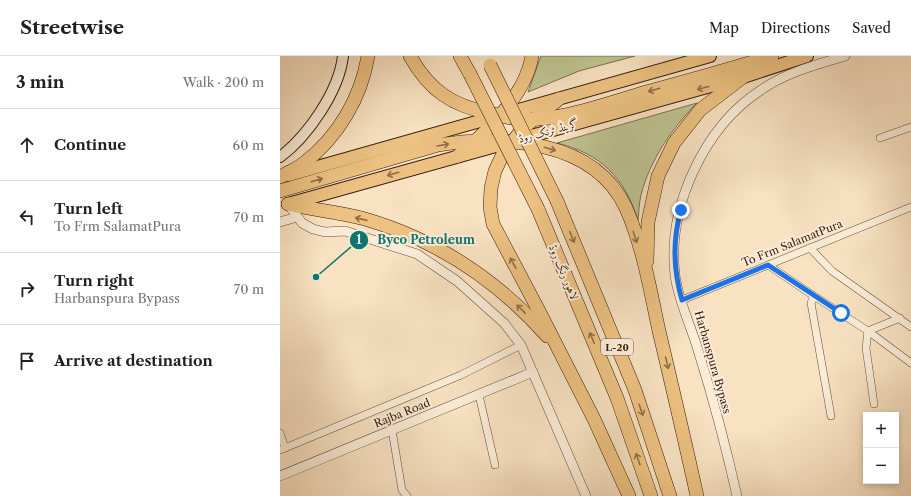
<!DOCTYPE html>
<html lang="en">
<head>
<meta charset="utf-8">
<style>
	body { margin:0; font-family:"Libre Caslon Text",Amiri,serif; background:#f6f6f6; color:#202124 }
	.controls { position:absolute; right:12px; bottom:12px; display:grid; overflow:hidden; border-radius:0px; box-shadow:0 2px 6px #0003 }
	.controls button { width:36px; height:36px; display:grid; place-items:center; padding:0; border:0; border-bottom:1px solid #e0e0e0; background:#fff; color:#202124; font:20px sans-serif }
	.stop { position:absolute; width:12px; height:12px; margin:-9px; border:3px solid #1a73e8; border-radius:50%; background:#fff }
	.stop.end { background:#1a73e8; border-color:#fff; box-shadow:0 1px 4px #0008 }
	.list { margin:0; padding:0; list-style:none }
	h2 { display:flex; justify-content:space-between; align-items:center; height:52px; margin:0; padding:0 16px; font-size:17px }
	h2 small { font-size:13px; font-weight:400; color:#757577 }
	.list li { display:grid; grid-template-columns:26px 1fr auto; gap:12px; align-items:center; box-sizing:border-box; height:72px; padding:0 16px; border-top:1px solid #e0e0e0 }
	.list b { display:block; font-size:15px; white-space:nowrap }
	.list p { margin:0; font-size:13px; white-space:nowrap; color:#757577 }
	.list em { font-size:13px; font-style:normal; color:#757577 }
	.icon { flex:none; width:22px; height:22px; fill:none; stroke:currentColor; stroke-width:2; stroke-linecap:round; stroke-linejoin:round }
	.map { position:relative; flex:none; width:631px; height:440px; overflow:hidden }
	header { display:flex; align-items:center; gap:24px; box-sizing:border-box; height:56px; padding:0 20px; background:#fff; border-bottom:1px solid #e0e0e0 }
	header strong { font-size:19px }
	nav { display:flex; gap:22px; margin-inline-start:auto; font-size:14px }
	main { display:flex }
	aside { flex:1; background:#fff }
	.map>svg:first-child { display:block }
	.green { fill:#bfc392; stroke:#7c7051 }
	.lines { fill:none; stroke-linecap:round; stroke-linejoin:round }
	.minor-casing { stroke:#684e3c; stroke-width:8 }
	.tertiary-casing { stroke:#684e3c; stroke-width:10 }
	.secondary-casing { stroke:#381c10; stroke-width:12 }
	.trunk-casing { stroke:#381c10; stroke-width:14 }
	.motorway-casing { stroke:#381c10; stroke-width:14 }
	.minor { stroke:#faecd7; stroke-width:7 }
	.tertiary { stroke:#faecd7; stroke-width:9 }
	.secondary { stroke:#faecd7; stroke-width:10 }
	.trunk { stroke:#ecc181; stroke-width:12 }
	.motorway { stroke:#ecc181; stroke-width:13 }
	.motorway-bridge-casing { stroke:#381c10; stroke-width:14; stroke-linecap:butt }
	.motorway-bridge { stroke:#ecc181; stroke-width:13 }
	.oneway { stroke:#926e48 }
	.route { stroke:#1a73e8; stroke-width:5 }
	.labels { text-anchor:middle; stroke-width:4; stroke-linejoin:round; paint-order:stroke }
	.shield { fill:#faecd7; stroke:#725a4c; stroke-width:1 }
	.shield-label { font-size:10px; font-weight:bold; fill:#381c10 }
	.street-label { font-size:11px; fill:#381c10; stroke:#faecd7 }
	.leader { fill:none; stroke:#0f766e; stroke-width:1.5 }
	.callout-dot { fill:#0f766e; stroke:#faecd7; stroke-width:1.5 }
	.mark-label { font-size:12px; text-anchor:middle; font-weight:bold; fill:#fff }
	.callout-label { font-size:12px; text-anchor:middle; font-weight:bold; fill:#0f766e; stroke:#faecd7; stroke-width:4; stroke-linejoin:round; paint-order:stroke }
</style>
</head>
<body>
<header>
<strong>Streetwise</strong>
<nav><a>Map</a><a>Directions</a><a>Saved</a></nav>
</header>
<main>
<aside>
<h2>3 min<small>Walk · 200 m</small></h2>
<ul class="list">
<li><svg class="icon" aria-label="ahead" viewBox="0 0 24 24"><path d="M12 20V5M6 11l6-6 6 6"/></svg><div><b>Continue</b></div><em>60 m</em></li>
<li><svg class="icon" aria-label="left" viewBox="0 0 24 24"><path d="M17 20v-9H6M10 6l-5 5 5 5"/></svg><div><b>Turn left</b><p>To Frm SalamatPura</p></div><em>70 m</em></li>
<li><svg class="icon" aria-label="right" viewBox="0 0 24 24"><path d="M7 20v-9h11M14 6l5 5-5 5"/></svg><div><b>Turn right</b><p>Harbanspura Bypass</p></div><em>70 m</em></li>
<li><svg class="icon" aria-label="arrive" viewBox="0 0 24 24"><path d="M6 21V4h12l-3 4 3 4H6"/></svg><div><b>Arrive at destination</b></div></li>
</ul>
</aside>
<div class="map">
<svg width="631" height="440" viewBox="0 0 631 440">
	<rect width="100%" height="100%" fill="#f8e2c2"/>
	<filter id="stains"><feTurbulence type="fractalNoise" baseFrequency=".005" numOctaves="4"/><feColorMatrix values="0 0 0 0 .2 0 0 0 0 .09 0 0 0 0 .02 0 0 0 .5 -.17"/></filter>
	<radialGradient id="worn" r=".72"><stop offset=".6" stop-color="#630" stop-opacity="0"/><stop offset="1" stop-color="#630" stop-opacity=".3"/></radialGradient>
	<g class="green">
		<path d="M261,0H355L299,15L248,36Z"/>
		<path d="M417,47C392,72 370,104 361,139C359,147 359,156 358,164C344,121 321,98 277,87Z"/>
	</g>
	<g class="lines">
		<g class="minor-casing">
			<g id="minor">
				<path d="M600,82L631,71"/>
				<path d="M530,192L552,215L631,271"/>
				<path d="M488,209L534,240"/>
				<path d="M402,244L631,151"/>
				<path d="M199,339L215,409"/>
				<path d="M594,348L586,292L588,275L620,262"/>
				<path d="M551,360L531,247L534,240L588,275L631,307"/>
				<path d="M112,374L122,434L127,440"/>
				<path d="M0,377L5,392"/>
				<path d="M0,394L181,319L241,289"/>
			</g>
		</g>
		<g class="tertiary-casing">
			<g id="tertiary">
				<path d="M8,148L22,167L33,173L45,176L65,175L137,198L177,225L224,267L241,289L306,440"/>
				<path d="M0,166L17,161"/>
				<path d="M0,420L253,316"/>
				<path d="M457,440C446,391 433,342 418,294C411,270 398,244 395,219C387,151 424,71 481,34C507,16 536,9 565,0"/>
			</g>
		</g>
		<g class="secondary-casing">
			<path id="secondary" d="M0,101C28,80 59,35 63,0"/>
		</g>
		<g class="trunk-casing">
			<g id="trunk">
				<path d="M9,119L430,0"/>
				<path d="M8,148L463,21L527,0"/>
			</g>
		</g>
		<g class="motorway-casing">
			<g id="motorway">
				<path d="M130,0C149,34 172,50 210,57C219,59 228,62 237,63C277,67 331,46 370,35C410,24 451,13 492,0"/>
				<path d="M180,0L190,18"/>
				<path d="M279,43L243,72L222,100L215,115L211,132L210,151L213,168L259,255L314,363L349,440"/>
				<path d="M178,100C207,76 246,38 252,0"/>
				<path d="M0,121C8,116 17,113 24,107C58,81 81,42 88,0"/>
				<path d="M0,135L158,89C223,79 314,83 346,152C363,191 370,233 379,275C392,330 405,385 417,440"/>
				<path d="M277,145L355,334L390,440"/>
				<path d="M8,148C33,154 60,156 85,163C157,184 218,225 267,280"/>
				<path d="M258,153L337,342L371,440"/>
				<path d="M367,205L368,166L378,120L394,87L420,54L463,21"/>
			</g>
		</g>
		<use href="#minor" class="minor"/>
		<use href="#tertiary" class="tertiary"/>
		<use href="#secondary" class="secondary"/>
		<use href="#trunk" class="trunk"/>
		<use href="#motorway" class="motorway"/>
		<g class="motorway-bridge-casing">
			<g id="motorway-bridge">
				<path d="M210,9L277,145"/>
				<path d="M190,18L258,153"/>
			</g>
		</g>
		<use href="#motorway-bridge" class="motorway-bridge"/>
	</g>
	<defs><path id="oneway-shaft" d="M-6 0H5M1.5-3L5.5 0L1.5 3" fill="none" stroke-width="1.6" stroke-linecap="round" stroke-linejoin="round"/></defs>
	<g class="oneway">
		<use href="#oneway-shaft" transform="translate(423 32) rotate(165)"/>
		<use href="#oneway-shaft" transform="translate(374 34) rotate(164)"/>
		<use href="#oneway-shaft" transform="translate(163 89) rotate(-10)"/>
		<use href="#oneway-shaft" transform="translate(270 93) rotate(16)"/>
		<use href="#oneway-shaft" transform="translate(113 118) rotate(164)"/>
		<use href="#oneway-shaft" transform="translate(37 124) rotate(-16)"/>
		<use href="#oneway-shaft" transform="translate(81 163) rotate(-167)"/>
		<use href="#oneway-shaft" transform="translate(292 181) rotate(68)"/>
		<use href="#oneway-shaft" transform="translate(355 181) rotate(72)"/>
		<use href="#oneway-shaft" transform="translate(233 207) rotate(-119)"/>
		<use href="#oneway-shaft" transform="translate(241 253) rotate(-136)"/>
		<use href="#oneway-shaft" transform="translate(312 282) rotate(-113)"/>
		<use href="#oneway-shaft" transform="translate(387 307) rotate(77)"/>
		<use href="#oneway-shaft" transform="translate(361 354) rotate(71)"/>
		<use href="#oneway-shaft" transform="translate(358 403) rotate(-109)"/>
	</g>
	<g class="lines">
		<path class="route" d="M401,154C392,185 393,213 402,244L488,209L561,257"/>
	</g>
	<g class="labels">
		<rect class="shield" x="321" y="283" width="32" height="16" rx="3"/>
		<g class="shield-label">
			<text x="337" y="295">L-20</text>
		</g>
		<g class="street-label">
			<text transform="translate(268 75) rotate(-15)" y="4">گرینڈ ٹرنک روڈ</text>
			<text transform="translate(512 187) rotate(-22)" y="4">To Frm SalamatPura</text>
			<text transform="translate(284 216) rotate(67)" y="4">لاہور رنگ روڈ</text>
			<text transform="translate(433 306) rotate(74)" y="4">Harbanspura Bypass</text>
			<text transform="translate(122 357) rotate(-22)" y="4">Rajba Road</text>
		</g>
	</g>
	<path class="leader" d="M36 221L79 184"/>
	<g class="callout-dot">
		<circle cx="36" cy="221" r="4"/>
		<circle cx="79" cy="184" r="10"/>
	</g>
	<g class="mark-label">
		<text x="79" y="188">1</text>
	</g>
	<g class="callout-label">
		<text x="146" y="188">Byco Petroleum</text>
	</g>
	<rect width="100%" height="100%" filter="url(#stains)"/>
	<rect width="100%" height="100%" fill="url(#worn)"/>
</svg>
<div class="controls">
<button>+</button>
<button>−</button>
</div>
<div class="stop" style="left:561px;top:257px"></div>
<div class="stop end" style="left:401px;top:154px"></div>
</div>
</main>
</body>
</html>
